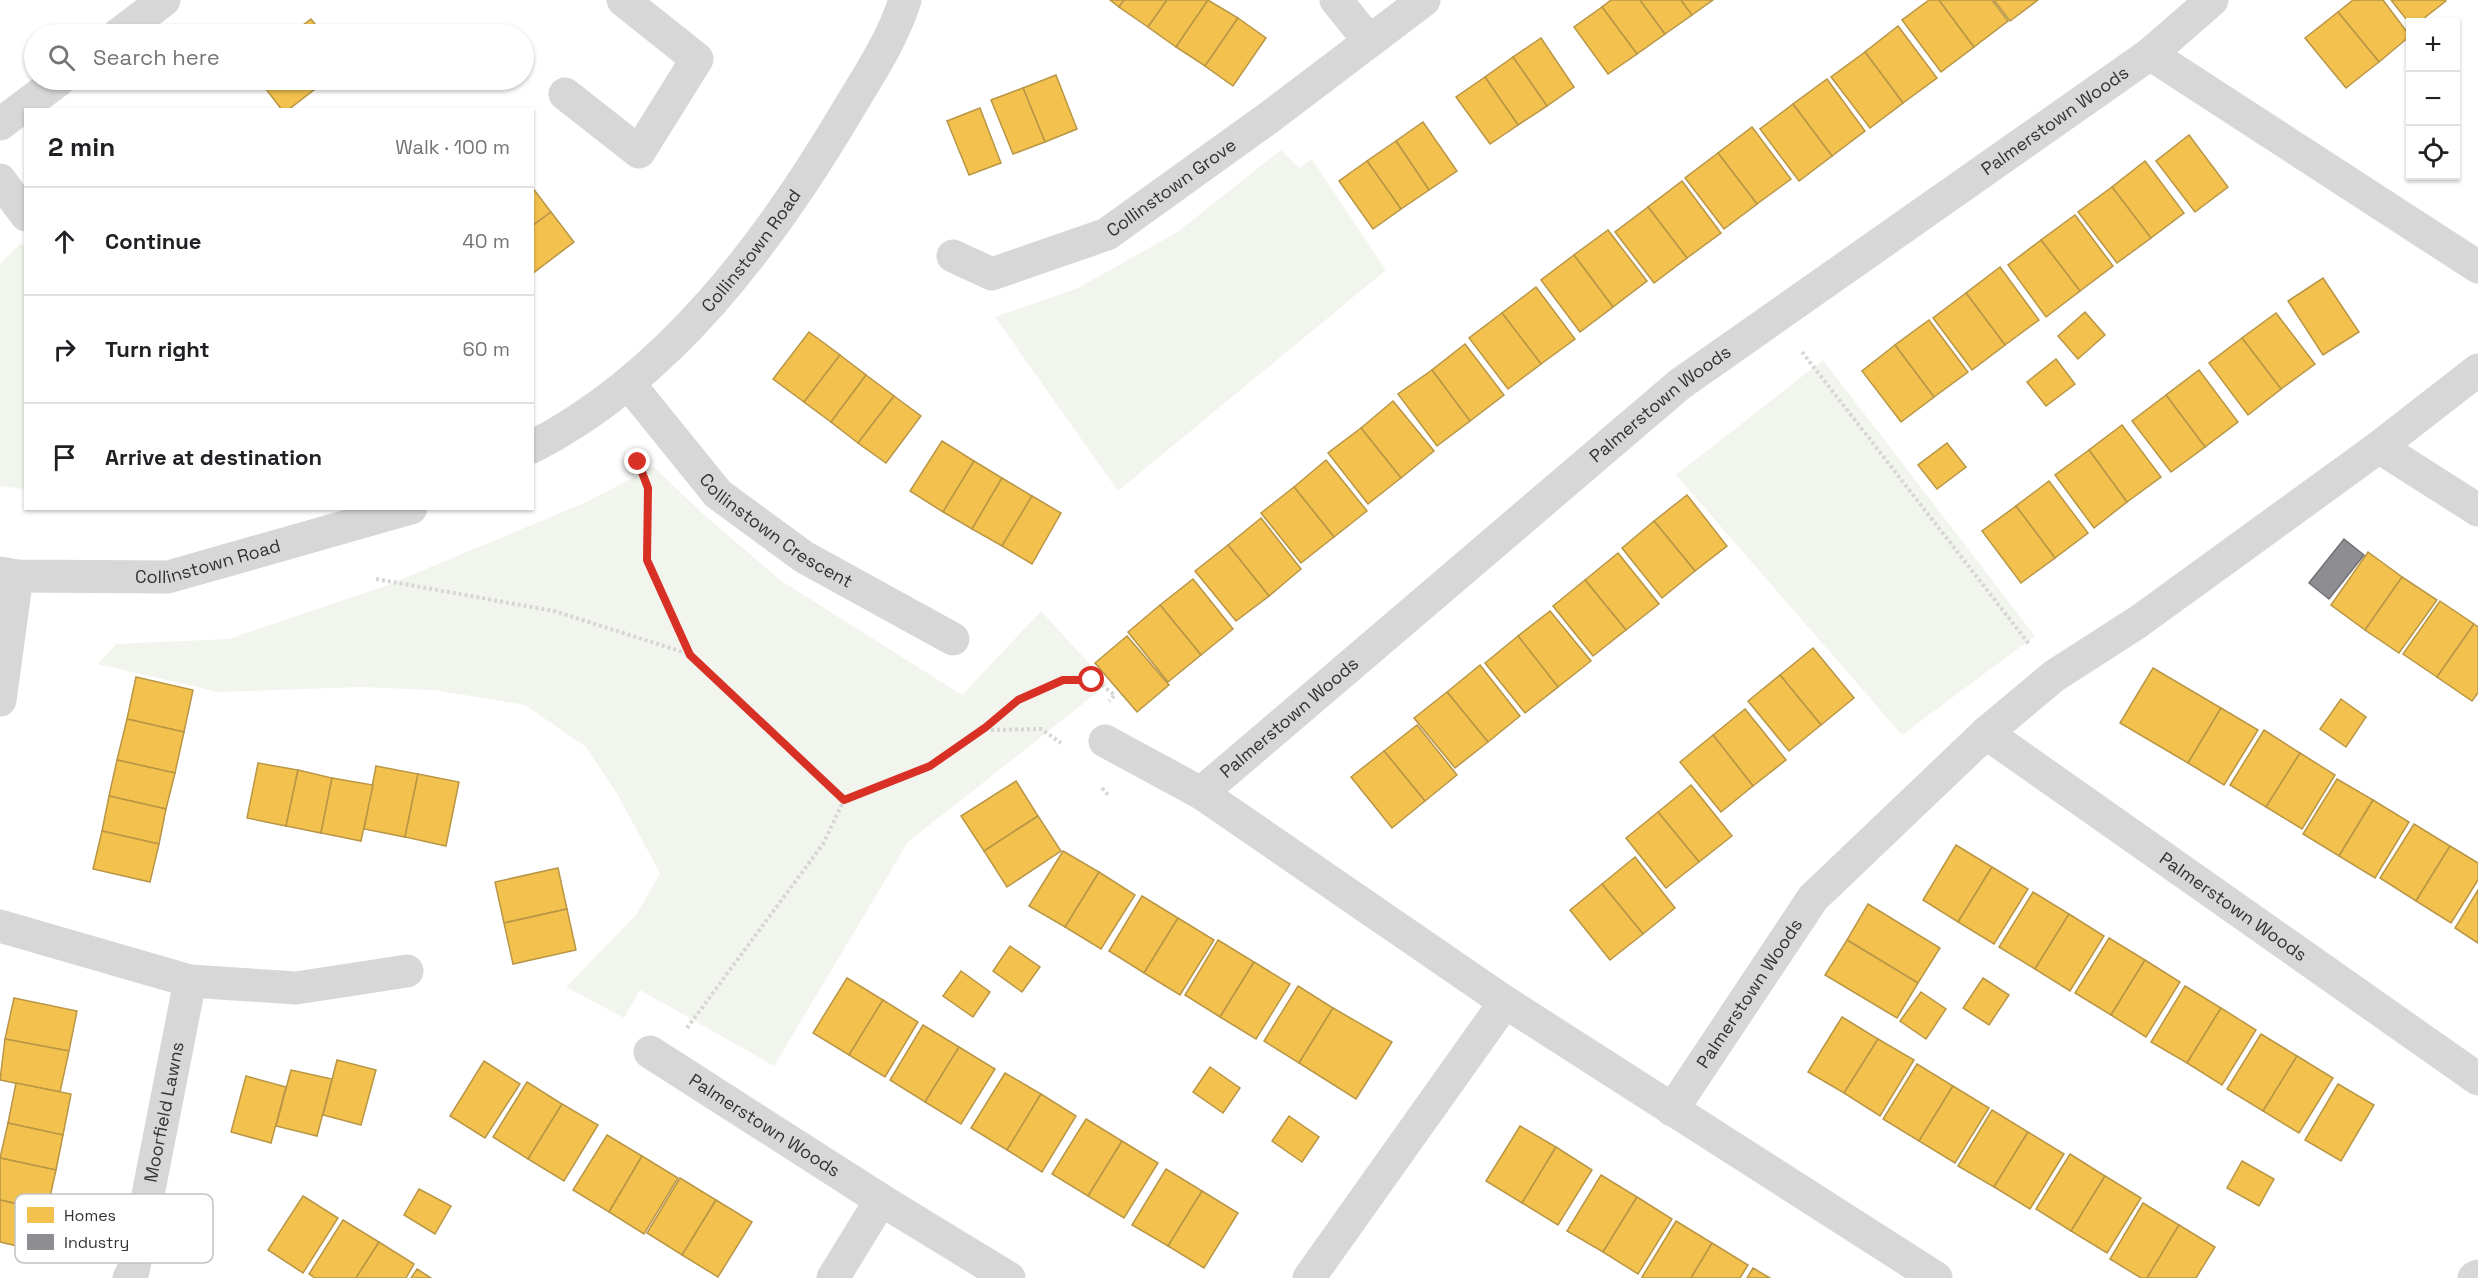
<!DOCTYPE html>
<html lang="en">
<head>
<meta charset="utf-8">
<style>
	body { margin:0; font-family:"Space Grotesk",sans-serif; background:#f2f2f2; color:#202124 }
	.controls { position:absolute; right:18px; top:18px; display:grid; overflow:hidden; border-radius:0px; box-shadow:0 2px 4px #0004 }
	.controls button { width:54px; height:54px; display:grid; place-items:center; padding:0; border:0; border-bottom:2px solid #e0e0e0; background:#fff; color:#202124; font:30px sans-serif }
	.stop { position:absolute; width:18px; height:18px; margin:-14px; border:4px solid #d93025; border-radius:50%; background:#fff }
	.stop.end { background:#d93025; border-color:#fff; box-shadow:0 2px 6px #0008 }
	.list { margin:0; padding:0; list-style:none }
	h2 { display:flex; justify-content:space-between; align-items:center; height:78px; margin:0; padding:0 24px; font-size:26px }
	h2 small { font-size:20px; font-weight:400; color:#757577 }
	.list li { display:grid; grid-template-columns:39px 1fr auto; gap:18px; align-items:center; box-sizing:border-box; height:108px; padding:0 24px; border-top:2px solid #e0e0e0 }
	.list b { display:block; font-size:22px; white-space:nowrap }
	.list em { font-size:20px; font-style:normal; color:#757577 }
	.icon { flex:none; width:33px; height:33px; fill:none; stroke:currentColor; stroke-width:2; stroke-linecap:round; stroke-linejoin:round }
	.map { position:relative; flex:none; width:2478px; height:1278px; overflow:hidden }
	.search { position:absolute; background:#fff; box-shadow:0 2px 4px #0004; left:24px; top:24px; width:510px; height:66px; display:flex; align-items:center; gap:15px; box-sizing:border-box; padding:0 21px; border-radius:33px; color:#757577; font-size:22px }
	.panel { position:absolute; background:#fff; box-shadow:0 2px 4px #0004; left:24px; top:108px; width:510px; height:402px; border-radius:0px }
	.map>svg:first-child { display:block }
	.grass { fill:#f1f5ed }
	.homes { fill:#f2c14e; stroke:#b99646; stroke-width:1.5 }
	.industry { fill:#8d8d92; stroke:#727276; stroke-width:1.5 }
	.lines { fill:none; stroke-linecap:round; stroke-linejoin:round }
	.path { stroke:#d6d6d6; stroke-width:4; stroke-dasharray:3 3; stroke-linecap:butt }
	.minor { stroke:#d7d7d7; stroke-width:33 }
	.tertiary { stroke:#d7d7d7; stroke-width:33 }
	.route { stroke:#d93025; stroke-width:8 }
	.labels { text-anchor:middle; stroke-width:6; stroke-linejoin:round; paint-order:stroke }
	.street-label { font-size:18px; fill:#333; stroke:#fff }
	.key { fill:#fff; stroke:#c2c2c2; stroke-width:1.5 }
	.key-label { font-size:16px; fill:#333 }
</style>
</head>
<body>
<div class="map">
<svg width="2478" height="1278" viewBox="0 0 2478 1278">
	<rect width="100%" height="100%" fill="#fff"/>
	<g class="grass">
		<path d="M1281,150L1299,168L1312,159L1386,270L1118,491L995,317L1078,288L1176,233Z"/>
		<path d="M21,243L26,249L25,489L0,486V264Z"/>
		<path d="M1823,360L2035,636L1902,735L1676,475Z"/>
		<path d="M654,467L701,512L780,580L962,695L1041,611L1108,684L908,842L774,1066L640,990L624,1018L566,987L637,914L660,873L616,792L586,747L525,705L434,690L361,687L218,692L98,664L116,644L229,639L385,586L582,504Z"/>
	</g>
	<g class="homes">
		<path d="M1110,0H1124L1119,7Z"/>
		<path d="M1124,0H1167L1148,27L1119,7Z"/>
		<path d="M1167,0H1208L1176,47L1148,27Z"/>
		<path d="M1208,0L1238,18L1205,66L1176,47Z"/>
		<path d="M1611,0H1640L1665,34L1637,54L1602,7Z"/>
		<path d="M1640,0H1681L1692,15L1665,34Z"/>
		<path d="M1681,0H1713L1692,15Z"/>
		<path d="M1929,0H1939L1974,47L1941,72L1902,20Z"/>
		<path d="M1939,0H1992L2008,21L1974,47Z"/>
		<path d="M1994,0H2038L2010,21Z"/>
		<path d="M2353,0H2383L2410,36L2379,62L2338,12Z"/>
		<path d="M2391,0H2445L2446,1L2419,22L2410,24Z"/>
		<path d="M1602,7L1637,54L1608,74L1574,27Z"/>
		<path d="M2338,12L2379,62L2346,88L2305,38Z"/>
		<path d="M1238,18L1266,38L1233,86L1205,66Z"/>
		<path d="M311,19L323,34H291Z"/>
		<path d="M1898,26L1937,78L1903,103L1865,52Z"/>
		<path d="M1541,38L1574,87L1547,106L1513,57Z"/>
		<path d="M1865,52L1903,103L1870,128L1831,77Z"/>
		<path d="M1513,57L1547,106L1518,125L1485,77Z"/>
		<path d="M1056,75L1077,129L1045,142L1023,88Z"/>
		<path d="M1485,77L1518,125L1490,144L1456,97Z"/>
		<path d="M1827,79L1865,131L1832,156L1793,104Z"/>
		<path d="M259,80H308L315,89L288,110H282Z"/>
		<path d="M308,80H328L315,89Z"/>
		<path d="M1023,88L1045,142L1013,154L991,100Z"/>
		<path d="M1793,104L1832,156L1799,181L1760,129Z"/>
		<path d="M980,108L1001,163L969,175L947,121Z"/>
		<path d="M1423,122L1457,171L1429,190L1396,141Z"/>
		<path d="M1752,127L1791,179L1757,204L1718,153Z"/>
		<path d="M2189,135L2228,187L2195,212L2156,161Z"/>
		<path d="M1396,141L1429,190L1401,209L1367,161Z"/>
		<path d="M1718,153L1757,204L1724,229L1685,178Z"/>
		<path d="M1367,161L1401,209L1373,229L1339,181Z"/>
		<path d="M2145,161L2184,213L2151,238L2112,187Z"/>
		<path d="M1682,181L1721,233L1687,258L1648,207Z"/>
		<path d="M532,187L551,212L532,226Z"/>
		<path d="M2112,187L2151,238L2117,263L2078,212Z"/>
		<path d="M1648,207L1687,258L1654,283L1615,232Z"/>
		<path d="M551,212L574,242L532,274V226Z"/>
		<path d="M2075,215L2113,266L2080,291L2041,240Z"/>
		<path d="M1608,230L1647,281L1613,307L1574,255Z"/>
		<path d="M2041,240L2080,291L2046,317L2008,265Z"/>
		<path d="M1574,255L1613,307L1580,332L1541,280Z"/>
		<path d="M2000,267L2039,320L2005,345L1966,293Z"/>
		<path d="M2323,278L2359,332L2323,355L2288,301Z"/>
		<path d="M1536,287L1575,339L1541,364L1502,313Z"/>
		<path d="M1966,293L2005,345L1972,370L1933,318Z"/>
		<path d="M2085,312L2105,335L2078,359L2058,336Z"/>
		<path d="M1502,313L1541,364L1508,389L1469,338Z"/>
		<path d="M2276,313L2315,364L2281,389L2242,338Z"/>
		<path d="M1929,320L1968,372L1934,397L1895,345Z"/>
		<path d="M809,332L840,355L804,402L773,379Z"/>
		<path d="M2242,338L2281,389L2248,415L2209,363Z"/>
		<path d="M1465,344L1504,395L1470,421L1432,370Z"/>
		<path d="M1895,345L1934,397L1901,422L1862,371Z"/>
		<path d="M840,355L866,375L831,422L804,402Z"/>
		<path d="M2056,359L2075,384L2046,406L2027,382Z"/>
		<path d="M1432,370L1470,421L1437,446L1398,394Z"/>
		<path d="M2199,370L2238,422L2205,447L2166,395Z"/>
		<path d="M866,375L894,396L858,443L831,422Z"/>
		<path d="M2166,395L2205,447L2171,472L2132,421Z"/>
		<path d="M894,396L921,416L886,463L858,443Z"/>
		<path d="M1393,401L1434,451L1401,478L1361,428Z"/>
		<path d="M2122,425L2161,477L2127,502L2089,450Z"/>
		<path d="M1361,428L1401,478L1368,504L1328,453Z"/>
		<path d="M942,441L974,461L943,512L910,491Z"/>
		<path d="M1947,443L1966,467L1937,489L1918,465Z"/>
		<path d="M2089,450L2127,502L2094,528L2055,475Z"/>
		<path d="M1326,460L1367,511L1334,537L1294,487Z"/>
		<path d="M974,461L1002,478L972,529L943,512Z"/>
		<path d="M1002,478L1032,496L1002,546L972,529Z"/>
		<path d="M2049,481L2088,533L2055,558L2016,506Z"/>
		<path d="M1294,487L1334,537L1301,563L1261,513Z"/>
		<path d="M1687,495L1727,546L1695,571L1654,521Z"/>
		<path d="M1032,496L1061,513L1032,564L1002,546Z"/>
		<path d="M2016,506L2055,558L2021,583L1982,531Z"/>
		<path d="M1261,518L1301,569L1269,596L1228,545Z"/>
		<path d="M1654,521L1695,571L1662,598L1622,548Z"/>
		<path d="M1228,545L1269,596L1236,621L1195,571Z"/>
		<path d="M2368,552L2402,577L2365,630L2331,605Z"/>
		<path d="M1618,553L1659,604L1626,630L1585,580Z"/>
		<path d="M2402,577L2437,600L2399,653L2365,630Z"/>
		<path d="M1193,579L1233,629L1201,655L1160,605Z"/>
		<path d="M1585,580L1626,630L1593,656L1553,606Z"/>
		<path d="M2440,601L2474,624L2437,677L2403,654Z"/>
		<path d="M1160,605L1201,655L1168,682L1128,632Z"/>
		<path d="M1550,611L1591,661L1558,687L1518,636Z"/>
		<path d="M2474,624L2478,627V693L2472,701L2437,677Z"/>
		<path d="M1127,636L1169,685L1137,712L1095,663Z"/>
		<path d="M1518,636L1558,687L1525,713L1485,663Z"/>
		<path d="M1813,648L1854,698L1821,725L1780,675Z"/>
		<path d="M1480,665L1520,716L1488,742L1447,692Z"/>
		<path d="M2153,668L2221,708L2188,763L2120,723Z"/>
		<path d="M1780,675L1821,725L1789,751L1748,701Z"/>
		<path d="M136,677L193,690L184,732L127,719Z"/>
		<path d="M1447,692L1488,742L1455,768L1414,718Z"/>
		<path d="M2341,699L2366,717L2346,747L2320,729Z"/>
		<path d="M2221,708L2258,730L2224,785L2188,763Z"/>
		<path d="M1745,709L1786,760L1753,786L1713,735Z"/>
		<path d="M127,719L184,732L175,773L117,760Z"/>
		<path d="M1417,725L1457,775L1425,801L1384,751Z"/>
		<path d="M2264,730L2300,753L2266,807L2230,785Z"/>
		<path d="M1713,735L1753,786L1721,812L1680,762Z"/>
		<path d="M1384,751L1425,801L1392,828L1351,777Z"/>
		<path d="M2300,753L2335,775L2302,829L2266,807Z"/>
		<path d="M117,760L175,773L166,809L109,796Z"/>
		<path d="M258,763L298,770L286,826L247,818Z"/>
		<path d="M376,766L418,774L405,837L364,829Z"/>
		<path d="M298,770L332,778L321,833L286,826Z"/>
		<path d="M418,774L459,782L446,846L405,837Z"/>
		<path d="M332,778L373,785L361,841L321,833Z"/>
		<path d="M2337,779L2373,800L2339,856L2303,834Z"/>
		<path d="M1016,781L1038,816L984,851L961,816Z"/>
		<path d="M1691,785L1732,836L1699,862L1658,812Z"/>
		<path d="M109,796L166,809L159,844L102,831Z"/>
		<path d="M2373,800L2409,822L2375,878L2339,856Z"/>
		<path d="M1658,812L1699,862L1666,888L1626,838Z"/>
		<path d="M1038,816L1061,851L1007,887L984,851Z"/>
		<path d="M2414,824L2450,846L2416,901L2380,878Z"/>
		<path d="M102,831L159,844L150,882L93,869Z"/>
		<path d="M1956,845L1992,867L1958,922L1923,900Z"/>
		<path d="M2450,846L2478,863V880L2451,923L2416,901Z"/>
		<path d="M1063,851L1099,872L1065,927L1029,906Z"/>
		<path d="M1635,857L1675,908L1643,934L1602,884Z"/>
		<path d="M1992,867L2028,889L1994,944L1958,922Z"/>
		<path d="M558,868L567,909L504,923L495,882Z"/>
		<path d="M1099,872L1135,895L1101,949L1065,927Z"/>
		<path d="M1602,884L1643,934L1610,960L1570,910Z"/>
		<path d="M2478,890V943L2455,928Z"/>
		<path d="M2033,892L2069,914L2035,969L1999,947Z"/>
		<path d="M1142,896L1178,918L1144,973L1109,951Z"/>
		<path d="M1868,904L1940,948L1918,983L1847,940Z"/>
		<path d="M567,909L576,950L513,964L504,923Z"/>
		<path d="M2069,914L2104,936L2070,991L2035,969Z"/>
		<path d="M1178,918L1214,940L1180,995L1144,973Z"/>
		<path d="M2109,938L2145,960L2111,1015L2075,993Z"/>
		<path d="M1218,940L1254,962L1220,1017L1185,995Z"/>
		<path d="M1847,940L1918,983L1897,1018L1825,975Z"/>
		<path d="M1010,946L1040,967L1022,992L993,971Z"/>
		<path d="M2145,960L2180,982L2146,1037L2111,1015Z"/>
		<path d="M1254,962L1290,984L1256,1039L1220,1017Z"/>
		<path d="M961,971L990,992L973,1017L943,996Z"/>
		<path d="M847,978L883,1000L849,1055L813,1033Z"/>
		<path d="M1983,978L2009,995L1989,1025L1963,1008Z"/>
		<path d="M1298,986L1333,1008L1299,1063L1264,1041Z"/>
		<path d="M2185,986L2221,1008L2187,1063L2151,1042Z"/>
		<path d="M1921,992L1946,1009L1926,1039L1900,1021Z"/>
		<path d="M14,998L77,1011L69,1051L5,1039Z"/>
		<path d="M883,1000L918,1022L885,1077L849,1055Z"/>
		<path d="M1333,1008L1392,1042L1356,1099L1299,1063Z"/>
		<path d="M2221,1008L2256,1030L2222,1085L2187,1063Z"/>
		<path d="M1842,1017L1878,1039L1844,1093L1808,1072Z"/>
		<path d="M923,1025L959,1047L925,1102L890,1080Z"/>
		<path d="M2261,1034L2297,1056L2263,1111L2227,1089Z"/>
		<path d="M5,1039L69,1051L60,1092L0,1080Z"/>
		<path d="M1878,1039L1914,1060L1880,1116L1844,1093Z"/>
		<path d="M959,1047L995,1069L961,1124L925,1102Z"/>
		<path d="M2297,1056L2333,1078L2299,1133L2263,1111Z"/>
		<path d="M337,1060L376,1070L361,1125L323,1115Z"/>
		<path d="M484,1061L520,1084L485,1138L450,1116Z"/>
		<path d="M1917,1064L1953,1086L1919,1141L1883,1119Z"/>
		<path d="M1210,1067L1240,1088L1223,1113L1193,1092Z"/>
		<path d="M291,1070L332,1079L317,1136L276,1126Z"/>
		<path d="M1005,1073L1041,1094L1007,1150L971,1128Z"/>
		<path d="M246,1076L286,1087L271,1143L231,1132Z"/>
		<path d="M527,1082L562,1104L528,1159L493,1137Z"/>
		<path d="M16,1083L71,1094L63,1135L8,1123Z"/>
		<path d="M2338,1084L2374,1105L2341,1161L2305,1140Z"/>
		<path d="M1953,1086L1989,1108L1955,1163L1919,1141Z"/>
		<path d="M1041,1094L1076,1116L1042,1172L1007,1150Z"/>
		<path d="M562,1104L598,1125L564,1181L528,1159Z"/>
		<path d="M1992,1110L2028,1132L1994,1187L1958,1166Z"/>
		<path d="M1289,1116L1319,1137L1302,1162L1272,1141Z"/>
		<path d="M1086,1119L1122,1141L1088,1196L1052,1174Z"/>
		<path d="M8,1123L63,1135L56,1170L0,1158Z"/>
		<path d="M1520,1126L1556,1147L1522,1203L1486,1181Z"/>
		<path d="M2028,1132L2064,1154L2030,1209L1994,1187Z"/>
		<path d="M607,1135L642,1156L609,1212L573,1190Z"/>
		<path d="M1122,1141L1158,1163L1124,1218L1088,1196Z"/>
		<path d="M1556,1147L1592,1170L1558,1225L1522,1203Z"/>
		<path d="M2070,1154L2105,1176L2071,1231L2036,1209Z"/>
		<path d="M642,1156L678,1178L644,1234L609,1212Z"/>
		<path d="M0,1158L56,1170L47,1210L0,1200Z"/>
		<path d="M2242,1161L2274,1179L2259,1206L2227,1188Z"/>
		<path d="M1166,1169L1202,1191L1168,1246L1132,1225Z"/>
		<path d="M1601,1175L1637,1197L1603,1252L1567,1231Z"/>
		<path d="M2105,1176L2141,1198L2107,1253L2071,1231Z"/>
		<path d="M680,1178L716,1200L682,1255L647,1233Z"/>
		<path d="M419,1189L451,1206L435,1234L404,1215Z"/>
		<path d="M1202,1191L1238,1213L1204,1268L1168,1246Z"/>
		<path d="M303,1196L338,1218L303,1273L268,1250Z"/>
		<path d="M1637,1197L1672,1219L1638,1274L1603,1252Z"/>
		<path d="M0,1200L26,1206L17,1246L0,1242Z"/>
		<path d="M716,1200L752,1222L718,1277L682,1255Z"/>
		<path d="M2143,1203L2179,1225L2147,1278H2141L2110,1259Z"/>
		<path d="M343,1220L379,1242L356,1278H315L309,1274Z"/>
		<path d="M1676,1221L1712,1243L1691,1278H1645L1642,1277Z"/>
		<path d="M2179,1225L2215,1247L2196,1278H2147Z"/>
		<path d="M379,1242L414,1264L406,1278H356Z"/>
		<path d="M1712,1243L1748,1265L1740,1278H1691Z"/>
		<path d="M1753,1268L1770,1278H1747Z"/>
		<path d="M417,1269L431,1278H411Z"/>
	</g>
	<path class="industry" d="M2344,539L2364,555L2329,599L2309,583Z"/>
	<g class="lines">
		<g class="path">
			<path d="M1802,352L2029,644"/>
			<path d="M638,462L648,487L647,560L690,655L844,800"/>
			<path d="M376,579L554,611L689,654"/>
			<path d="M986,727L990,730L1041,729L1061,743"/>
			<path d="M1102,788L1109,796"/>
			<path d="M687,1028L823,844L844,800C872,789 902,780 929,766C971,745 1043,664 1092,679C1100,682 1108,691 1115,695L1109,701"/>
		</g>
		<g class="minor">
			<path d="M1336,0L1369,41"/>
			<path d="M119,34L164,0"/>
			<path d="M2150,54L2478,267"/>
			<path d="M565,94L639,152L697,59L623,0"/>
			<path d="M0,124L59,80"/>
			<path d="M0,180L26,215"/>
			<path id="s1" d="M953,256L992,274L1107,234L1267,119L1424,0"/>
			<path id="s2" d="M629,384L718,494L804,557L953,639"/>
			<path d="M2379,447L2478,510"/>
			<path d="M0,700L17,576"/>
			<path id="s3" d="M1986,733L2478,1079"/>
			<path d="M1105,741L1201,793L1505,1002L1936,1278"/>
			<path id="s4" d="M1201,793L1680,384L2150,54L2212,0"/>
			<path d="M0,926L190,981L296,988L407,971"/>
			<path id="s5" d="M650,1052L881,1200L1009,1278"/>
			<path id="s6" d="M1672,1110L1813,898L1986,733L2054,676L2138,622L2379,447L2478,370"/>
			<path id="s7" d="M129,1278L133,1271L190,981"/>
			<path d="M833,1278L881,1200"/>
			<path d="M1309,1278L1505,1002"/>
		</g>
		<g class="tertiary">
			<path id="s8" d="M532,447C669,377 770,241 846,113C868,76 892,41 905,0"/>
			<path id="s9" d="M0,573L17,576L168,577L411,508"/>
			<path d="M2474,1278L2478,1276"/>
		</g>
	</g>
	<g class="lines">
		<path class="route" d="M638,462L648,488L647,560L690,655L844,800L930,766L986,727L1018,700L1063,680H1092"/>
	</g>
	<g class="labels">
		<g class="street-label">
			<text dy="6" stroke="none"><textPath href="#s4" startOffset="1088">Palmerstown Woods</textPath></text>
			<text dy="6" stroke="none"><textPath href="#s1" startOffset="244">Collinstown Grove</textPath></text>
			<text dy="6" stroke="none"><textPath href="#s8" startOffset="297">Collinstown Road</textPath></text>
			<text dy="6" stroke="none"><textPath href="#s4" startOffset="602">Palmerstown Woods</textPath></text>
			<text dy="6" stroke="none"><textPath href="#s2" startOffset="210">Collinstown Crescent</textPath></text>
			<text dy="6" stroke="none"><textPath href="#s9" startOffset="210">Collinstown Road</textPath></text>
			<text dy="6" stroke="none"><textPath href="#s4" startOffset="116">Palmerstown Woods</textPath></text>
			<text dy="6" stroke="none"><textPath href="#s3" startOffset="302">Palmerstown Woods</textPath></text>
			<text dy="6" stroke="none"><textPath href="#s6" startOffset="140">Palmerstown Woods</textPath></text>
			<text dy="6" stroke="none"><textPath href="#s7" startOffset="170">Moorfield Lawns</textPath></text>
			<text dy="6" stroke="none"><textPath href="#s5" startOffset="136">Palmerstown Woods</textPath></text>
		</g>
	</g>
	<rect x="15" y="1194" width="198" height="69" rx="9" class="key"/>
	<rect x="27" y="1207" width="27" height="16" fill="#f2c14e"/>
	<rect x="27" y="1234" width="27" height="16" fill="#8d8d92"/>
	<g class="key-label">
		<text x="64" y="1221">Homes</text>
		<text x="64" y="1248">Industry</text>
	</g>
</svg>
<div class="controls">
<button>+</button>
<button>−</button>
<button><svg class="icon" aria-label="locate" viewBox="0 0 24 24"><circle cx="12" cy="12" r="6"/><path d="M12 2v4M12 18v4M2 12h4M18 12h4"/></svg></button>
</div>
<div class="stop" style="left:1092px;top:680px"></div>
<div class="stop end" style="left:638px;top:462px"></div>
<div class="search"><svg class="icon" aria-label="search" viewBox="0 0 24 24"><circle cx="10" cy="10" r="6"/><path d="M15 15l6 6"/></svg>Search here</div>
<section class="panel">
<h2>2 min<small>Walk · 100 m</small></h2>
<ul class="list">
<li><svg class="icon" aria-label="ahead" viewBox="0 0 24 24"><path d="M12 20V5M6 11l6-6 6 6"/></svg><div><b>Continue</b></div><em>40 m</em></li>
<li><svg class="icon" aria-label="right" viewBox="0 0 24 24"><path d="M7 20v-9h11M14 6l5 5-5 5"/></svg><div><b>Turn right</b></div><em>60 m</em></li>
<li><svg class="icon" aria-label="arrive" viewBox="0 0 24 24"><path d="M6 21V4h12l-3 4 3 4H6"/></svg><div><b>Arrive at destination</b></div></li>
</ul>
</section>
</div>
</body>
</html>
